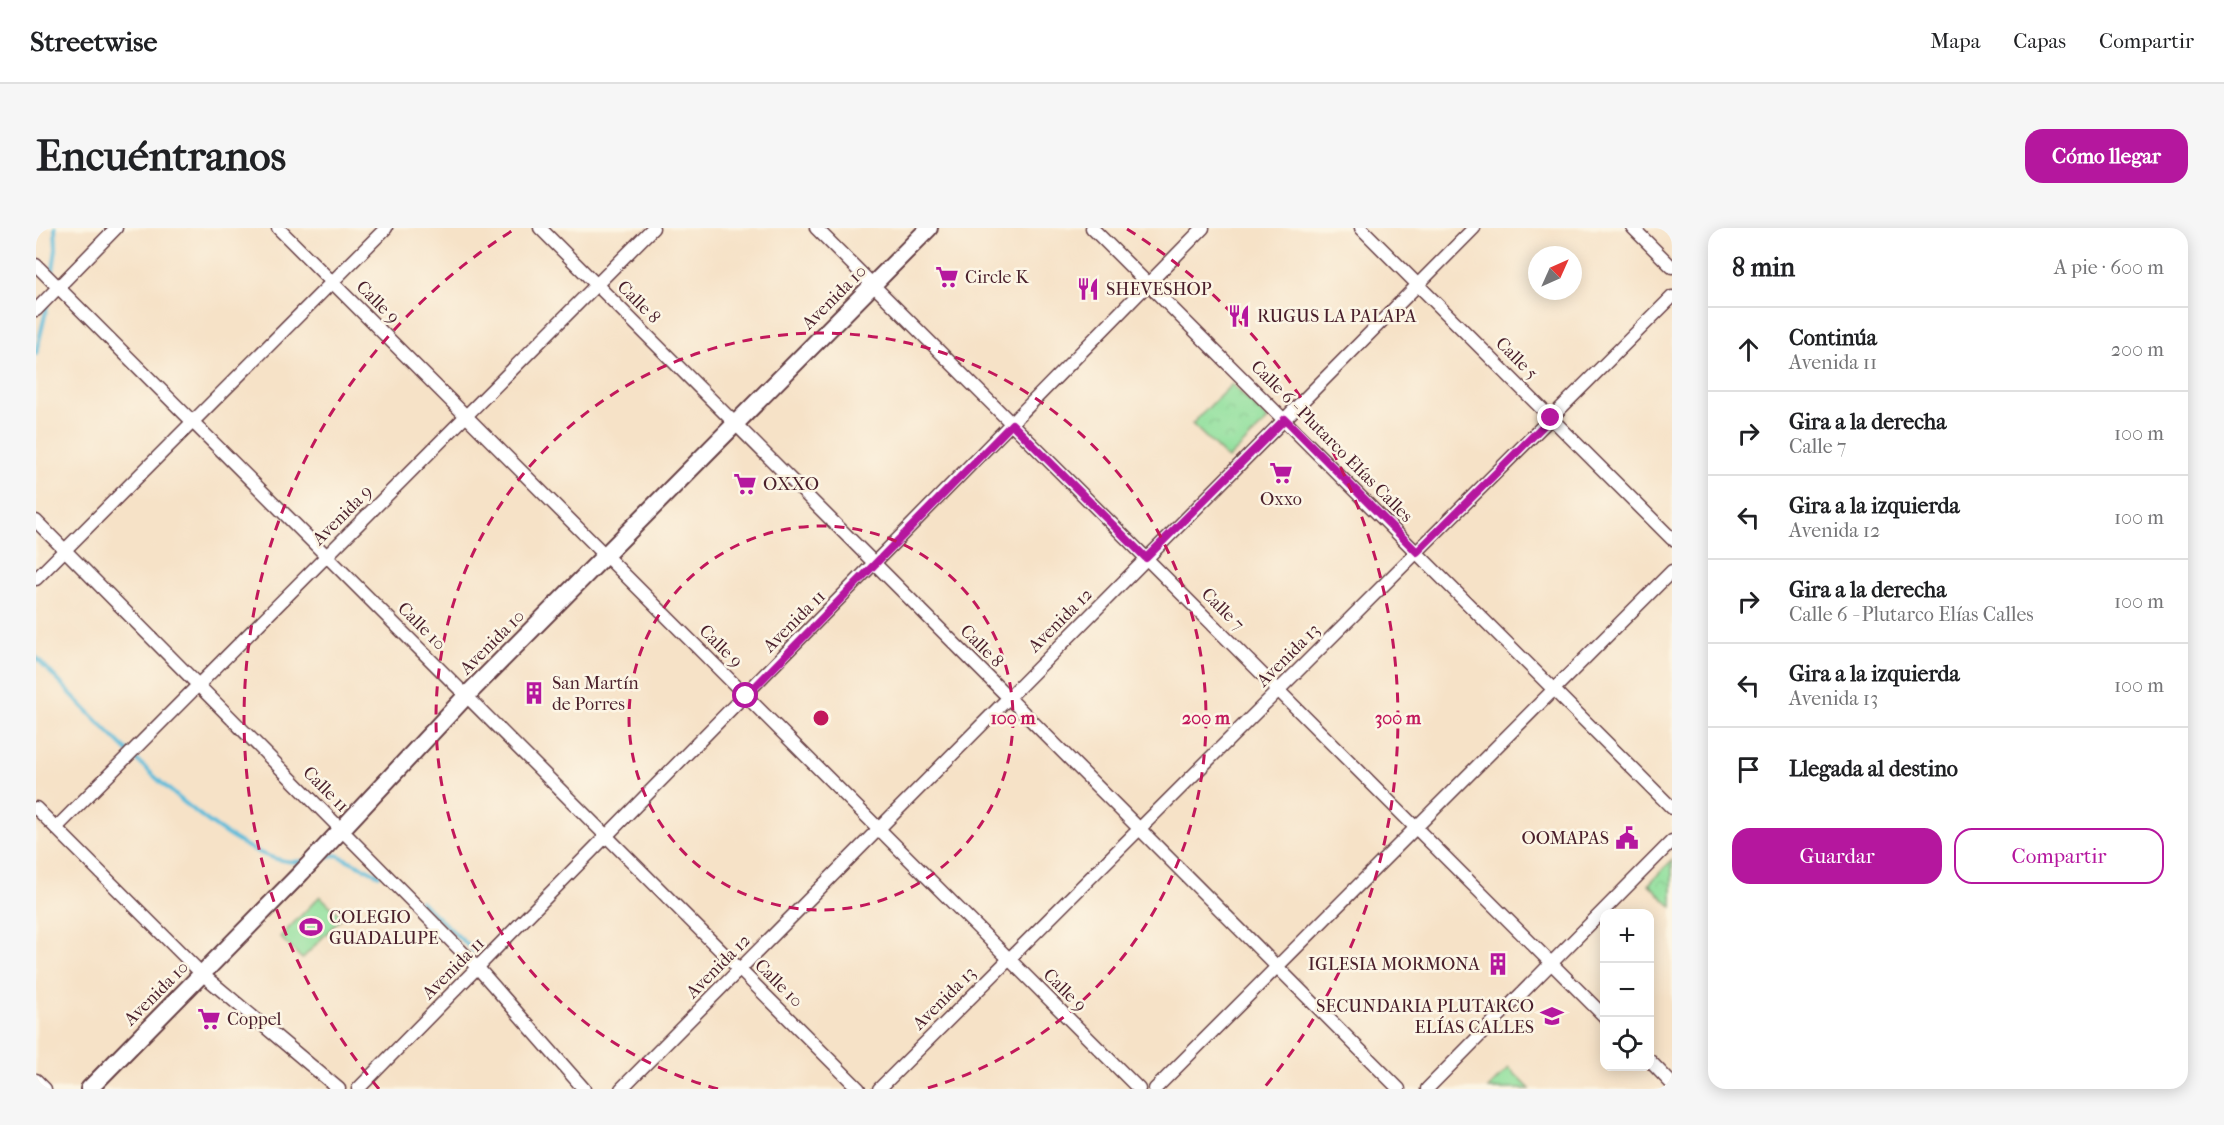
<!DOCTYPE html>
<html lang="es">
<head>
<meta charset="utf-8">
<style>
	body { margin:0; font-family:"IM FELL French Canon",serif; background:#f6f6f6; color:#202124 }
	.controls { position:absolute; right:18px; bottom:18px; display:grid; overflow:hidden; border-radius:12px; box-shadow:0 3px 15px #0003 }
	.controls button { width:54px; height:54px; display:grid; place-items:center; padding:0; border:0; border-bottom:2px solid #e0e0e0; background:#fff; color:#202124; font:30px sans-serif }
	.compass { position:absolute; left:1492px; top:18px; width:54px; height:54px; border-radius:50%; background:#fff; box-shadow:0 3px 15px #0003; rotate:45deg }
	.stop { position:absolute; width:18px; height:18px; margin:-14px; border:4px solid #b5179e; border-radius:50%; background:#fff }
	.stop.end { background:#b5179e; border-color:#fff; box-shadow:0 2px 6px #0008 }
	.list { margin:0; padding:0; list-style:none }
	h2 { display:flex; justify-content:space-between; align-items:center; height:78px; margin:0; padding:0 24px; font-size:26px }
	h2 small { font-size:20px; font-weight:400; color:#757577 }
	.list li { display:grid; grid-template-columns:39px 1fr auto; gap:18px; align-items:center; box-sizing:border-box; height:84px; padding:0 24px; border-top:2px solid #e0e0e0 }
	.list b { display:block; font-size:22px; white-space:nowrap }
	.list p { margin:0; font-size:20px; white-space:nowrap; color:#757577 }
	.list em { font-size:20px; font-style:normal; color:#757577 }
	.actions { display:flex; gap:12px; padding:18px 24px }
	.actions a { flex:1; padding:14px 0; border:2px solid #b5179e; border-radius:18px; text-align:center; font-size:21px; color:#b5179e }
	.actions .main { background:#b5179e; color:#fff }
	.icon { flex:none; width:33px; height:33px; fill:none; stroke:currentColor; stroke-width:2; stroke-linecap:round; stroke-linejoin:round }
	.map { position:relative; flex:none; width:1636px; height:861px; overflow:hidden; border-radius:18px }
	header { display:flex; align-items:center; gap:36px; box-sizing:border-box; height:84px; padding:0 30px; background:#fff; border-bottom:2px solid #e0e0e0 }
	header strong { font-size:28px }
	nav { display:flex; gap:33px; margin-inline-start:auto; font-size:21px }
	.intro { display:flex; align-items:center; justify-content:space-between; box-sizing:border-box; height:144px; padding:0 36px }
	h1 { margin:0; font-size:42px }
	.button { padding:15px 27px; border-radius:18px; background:#b5179e; color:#fff; font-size:21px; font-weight:700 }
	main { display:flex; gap:36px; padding:0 36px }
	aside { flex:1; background:#fff; border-radius:18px; box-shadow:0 3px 15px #0003 }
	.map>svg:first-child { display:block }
	.grass { fill:#92e09e; stroke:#6e8064; stroke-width:1.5 }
	.park { fill:url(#park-crowns); stroke:#6e8064; stroke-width:1.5 }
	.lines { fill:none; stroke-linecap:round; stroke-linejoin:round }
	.stream { stroke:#5cbbda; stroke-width:4 }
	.minor-casing { stroke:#643c42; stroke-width:15 }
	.major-casing { stroke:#643c42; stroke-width:20 }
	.minor { stroke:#fff; stroke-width:12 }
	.major { stroke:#fff; stroke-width:16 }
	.route { stroke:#b5179e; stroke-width:8 }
	.ring { fill:none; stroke:#c2185b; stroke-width:3; stroke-dasharray:10 8 }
	.labels { text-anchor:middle; stroke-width:5; stroke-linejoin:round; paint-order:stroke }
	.poi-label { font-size:18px; fill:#4a1f2b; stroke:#fcf5e5; text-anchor:start }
	.street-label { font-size:18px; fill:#4a1f2b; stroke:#fcf5e5 }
	.centre { fill:#c2185b; stroke:#fcf5e5; stroke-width:3 }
	.ring-label { font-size:18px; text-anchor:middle; font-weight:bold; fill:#c2185b; stroke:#fcf5e5; stroke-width:5; stroke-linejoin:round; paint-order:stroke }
</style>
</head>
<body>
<header>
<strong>Streetwise</strong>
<nav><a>Mapa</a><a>Capas</a><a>Compartir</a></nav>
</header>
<div class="intro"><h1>Encuéntranos</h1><a class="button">Cómo llegar</a></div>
<main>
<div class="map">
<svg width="1636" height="861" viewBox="0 0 1636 861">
	<defs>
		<pattern id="park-crowns" width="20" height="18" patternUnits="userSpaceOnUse" patternTransform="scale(1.5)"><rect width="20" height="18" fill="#92e09e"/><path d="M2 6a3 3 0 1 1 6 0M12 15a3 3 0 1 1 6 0" fill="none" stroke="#7fc088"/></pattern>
	</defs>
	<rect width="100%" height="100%" fill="#fcf5e5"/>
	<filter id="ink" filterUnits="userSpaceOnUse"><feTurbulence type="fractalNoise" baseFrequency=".0167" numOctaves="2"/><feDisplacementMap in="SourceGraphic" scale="12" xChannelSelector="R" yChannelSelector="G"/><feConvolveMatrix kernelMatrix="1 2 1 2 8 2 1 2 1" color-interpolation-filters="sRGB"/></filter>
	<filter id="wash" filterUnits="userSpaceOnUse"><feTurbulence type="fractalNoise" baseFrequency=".008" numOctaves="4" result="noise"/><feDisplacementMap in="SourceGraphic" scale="24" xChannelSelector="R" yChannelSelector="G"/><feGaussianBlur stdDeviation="1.35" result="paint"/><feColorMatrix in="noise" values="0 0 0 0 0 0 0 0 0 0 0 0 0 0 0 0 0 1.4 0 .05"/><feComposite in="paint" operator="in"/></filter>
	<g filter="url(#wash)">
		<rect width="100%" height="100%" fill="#f6e2c7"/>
		<g class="grass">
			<path d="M284,668L306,689L266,731L244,709Z"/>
			<path d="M1473,840L1494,861H1452Z"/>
		</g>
		<g class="park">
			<path d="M1196,156L1232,192L1192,231L1156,196Z"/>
			<path d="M1636,632V679L1613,656Z"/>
		</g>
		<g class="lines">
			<g class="stream">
				<path d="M16,49L20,21L19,0"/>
				<path d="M0,126L12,74"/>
				<path d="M0,429C49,480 197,646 267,633"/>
				<path d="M289,629L301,627L343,647"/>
				<path d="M384,673L439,724"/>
			</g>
		</g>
	</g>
	<g filter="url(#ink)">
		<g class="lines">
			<g class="minor-casing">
				<g id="minor">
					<path d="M242,0L1103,861"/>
					<path d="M504,0L1363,861"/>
					<path d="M780,0L1568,788"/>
					<path d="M1056,0L1636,580"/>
					<path d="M1325,0L1636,311"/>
					<path d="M1597,0L1636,39"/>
					<path d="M0,37L823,861"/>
					<path d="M0,82L80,0"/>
					<path d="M0,293L442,740L548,861"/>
					<path d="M0,351L350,0"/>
					<path d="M0,580L166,746L303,861"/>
					<path d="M20,600L617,0"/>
					<path d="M1614,833L1636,856"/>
					<path d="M0,852L9,861"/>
					<path d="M322,861L1167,0"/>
					<path d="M585,861L1438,0"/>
					<path d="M843,861L1636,69"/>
					<path d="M1119,861L1636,343"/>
					<path d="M1391,861L1636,613"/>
				</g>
			</g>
			<g class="major-casing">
				<path id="major" d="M53,861L265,645L430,468L893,0"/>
			</g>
			<use href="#minor" class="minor"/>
			<use href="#major" class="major"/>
		</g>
	</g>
	<g class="lines" filter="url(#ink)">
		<path class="route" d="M710,468L976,196L1110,330L1249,191L1381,324L1515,190"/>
	</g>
	<g class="ring">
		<circle cx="785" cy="490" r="192"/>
		<path d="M682 861A385 385 0 1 1 888 861"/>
		<path d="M343 861A577 577 0 0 1 479 1M1091 1A577 577 0 0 1 1227 861"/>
	</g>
	<defs>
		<g id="supermarket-bare" transform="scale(1.8)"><path d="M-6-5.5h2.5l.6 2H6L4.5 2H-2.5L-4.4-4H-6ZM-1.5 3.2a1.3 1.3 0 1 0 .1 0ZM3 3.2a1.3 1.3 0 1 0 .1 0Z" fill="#b5179e" stroke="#fcf5e5" stroke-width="2.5" paint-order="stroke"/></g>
		<g id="restaurant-bare" transform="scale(1.8)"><path d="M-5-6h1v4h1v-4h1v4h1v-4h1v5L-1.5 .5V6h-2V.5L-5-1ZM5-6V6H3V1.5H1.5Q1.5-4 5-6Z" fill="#b5179e" stroke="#fcf5e5" stroke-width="2.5" paint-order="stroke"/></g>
		<g id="building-bare" transform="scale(1.8)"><path d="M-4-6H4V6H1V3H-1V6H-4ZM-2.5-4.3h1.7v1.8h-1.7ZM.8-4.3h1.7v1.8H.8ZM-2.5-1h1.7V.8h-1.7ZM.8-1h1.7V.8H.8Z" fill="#b5179e" stroke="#fcf5e5" stroke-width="2.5" paint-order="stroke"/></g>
		<g id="civic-bare" transform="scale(1.8)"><path d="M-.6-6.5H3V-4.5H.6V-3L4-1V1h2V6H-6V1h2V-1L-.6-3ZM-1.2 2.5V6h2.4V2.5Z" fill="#b5179e" stroke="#fcf5e5" stroke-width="2.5" paint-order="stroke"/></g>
		<g id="stadium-bare" transform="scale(1.8)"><path d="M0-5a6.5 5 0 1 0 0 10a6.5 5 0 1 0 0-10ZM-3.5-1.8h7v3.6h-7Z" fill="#b5179e" stroke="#fcf5e5" stroke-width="2.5" paint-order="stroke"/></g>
		<g id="school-bare" transform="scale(1.8)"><path d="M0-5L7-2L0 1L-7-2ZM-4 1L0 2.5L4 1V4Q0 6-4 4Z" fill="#b5179e" stroke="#fcf5e5" stroke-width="2.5" paint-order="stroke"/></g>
	</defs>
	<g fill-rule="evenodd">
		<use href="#supermarket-bare" x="911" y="49"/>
		<use href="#restaurant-bare" x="1052" y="61"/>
		<use href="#restaurant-bare" x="1203" y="88"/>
		<use href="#supermarket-bare" x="1245" y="245"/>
		<use href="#supermarket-bare" x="709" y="256"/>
		<use href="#building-bare" x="498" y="465"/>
		<use href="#civic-bare" x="1591" y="610"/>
		<use href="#stadium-bare" x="275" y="699"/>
		<use href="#building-bare" x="1462" y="736"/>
		<use href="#school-bare" x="1516" y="788"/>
		<use href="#supermarket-bare" x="173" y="791"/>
	</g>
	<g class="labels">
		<g class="poi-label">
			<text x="929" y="55">Circle K</text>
			<text x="1070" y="67">SHEVESHOP</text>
			<text x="1221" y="94">RUGUS LA PALAPA</text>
			<text x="727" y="262">OXXO</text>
			<text x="1245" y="277" text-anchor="middle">Oxxo</text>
			<text x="516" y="461">San Martín<tspan x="516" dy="21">de Porres</tspan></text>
			<text x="1573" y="616" text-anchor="end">OOMAPAS</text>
			<text x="293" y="695">COLEGIO<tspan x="293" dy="21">GUADALUPE</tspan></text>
			<text x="1444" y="742" text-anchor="end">IGLESIA MORMONA</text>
			<text x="1498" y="784" text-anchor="end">SECUNDARIA PLUTARCO<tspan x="1498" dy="21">ELÍAS CALLES</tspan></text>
			<text x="191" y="797">Coppel</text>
		</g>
		<g class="street-label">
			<text transform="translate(798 69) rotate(-45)" y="6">Avenida 10</text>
			<text transform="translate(342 74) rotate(45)" y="6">Calle 9</text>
			<text transform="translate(603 74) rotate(45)" y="6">Calle 8</text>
			<text transform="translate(1481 130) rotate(45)" y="6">Calle 5</text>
			<text transform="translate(1296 213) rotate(45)" y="6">Calle 6 - Plutarco Elías Calles</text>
			<text transform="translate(306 287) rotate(-45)" y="6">Avenida 9</text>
			<text transform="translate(1187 381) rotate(45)" y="6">Calle 7</text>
			<text transform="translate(1024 392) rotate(-45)" y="6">Avenida 12</text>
			<text transform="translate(758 393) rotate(-45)" y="6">Avenida 11</text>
			<text transform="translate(386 398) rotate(45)" y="6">Calle 10</text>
			<text transform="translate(456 414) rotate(-45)" y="6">Avenida 10</text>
			<text transform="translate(685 418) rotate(45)" y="6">Calle 9</text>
			<text transform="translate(946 418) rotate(45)" y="6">Calle 8</text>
			<text transform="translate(1252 427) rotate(-45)" y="6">Avenida 13</text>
			<text transform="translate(290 561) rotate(45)" y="6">Calle 11</text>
			<text transform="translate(682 738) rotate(-45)" y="6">Avenida 12</text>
			<text transform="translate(417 740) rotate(-45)" y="6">Avenida 11</text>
			<text transform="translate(743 755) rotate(45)" y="6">Calle 10</text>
			<text transform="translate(1029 762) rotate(45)" y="6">Calle 9</text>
			<text transform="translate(120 765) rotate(-45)" y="6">Avenida 10</text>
			<text transform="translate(908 770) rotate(-45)" y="6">Avenida 13</text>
		</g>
	</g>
	<circle cx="785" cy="490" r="9" class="centre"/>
	<g class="ring-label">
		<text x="977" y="496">100 m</text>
		<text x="1170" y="496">200 m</text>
		<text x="1362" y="496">300 m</text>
	</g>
</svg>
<div class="controls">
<button>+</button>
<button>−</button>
<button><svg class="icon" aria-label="locate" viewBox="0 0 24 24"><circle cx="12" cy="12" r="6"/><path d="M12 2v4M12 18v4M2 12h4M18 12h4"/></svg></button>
</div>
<svg class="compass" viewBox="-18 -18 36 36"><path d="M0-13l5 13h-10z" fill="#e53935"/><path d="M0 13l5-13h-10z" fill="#757577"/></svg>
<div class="stop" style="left:710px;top:468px"></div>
<div class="stop end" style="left:1515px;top:190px"></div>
</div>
<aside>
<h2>8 min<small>A pie · 600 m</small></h2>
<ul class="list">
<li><svg class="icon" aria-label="ahead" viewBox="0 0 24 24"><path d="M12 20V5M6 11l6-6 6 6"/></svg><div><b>Continúa</b><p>Avenida 11</p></div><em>200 m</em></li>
<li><svg class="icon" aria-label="right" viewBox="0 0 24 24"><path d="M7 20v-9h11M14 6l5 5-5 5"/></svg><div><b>Gira a la derecha</b><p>Calle 7</p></div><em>100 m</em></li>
<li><svg class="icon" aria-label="left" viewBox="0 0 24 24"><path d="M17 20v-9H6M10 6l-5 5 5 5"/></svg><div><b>Gira a la izquierda</b><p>Avenida 12</p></div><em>100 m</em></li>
<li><svg class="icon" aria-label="right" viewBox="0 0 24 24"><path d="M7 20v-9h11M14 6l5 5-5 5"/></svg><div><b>Gira a la derecha</b><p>Calle 6 - Plutarco Elías Calles</p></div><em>100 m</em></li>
<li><svg class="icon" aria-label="left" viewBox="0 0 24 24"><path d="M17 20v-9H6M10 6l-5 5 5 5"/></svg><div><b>Gira a la izquierda</b><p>Avenida 13</p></div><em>100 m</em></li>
<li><svg class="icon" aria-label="arrive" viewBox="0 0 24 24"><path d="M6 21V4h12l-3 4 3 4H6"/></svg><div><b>Llegada al destino</b></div></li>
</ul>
<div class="actions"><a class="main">Guardar</a><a>Compartir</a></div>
</aside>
</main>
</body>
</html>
